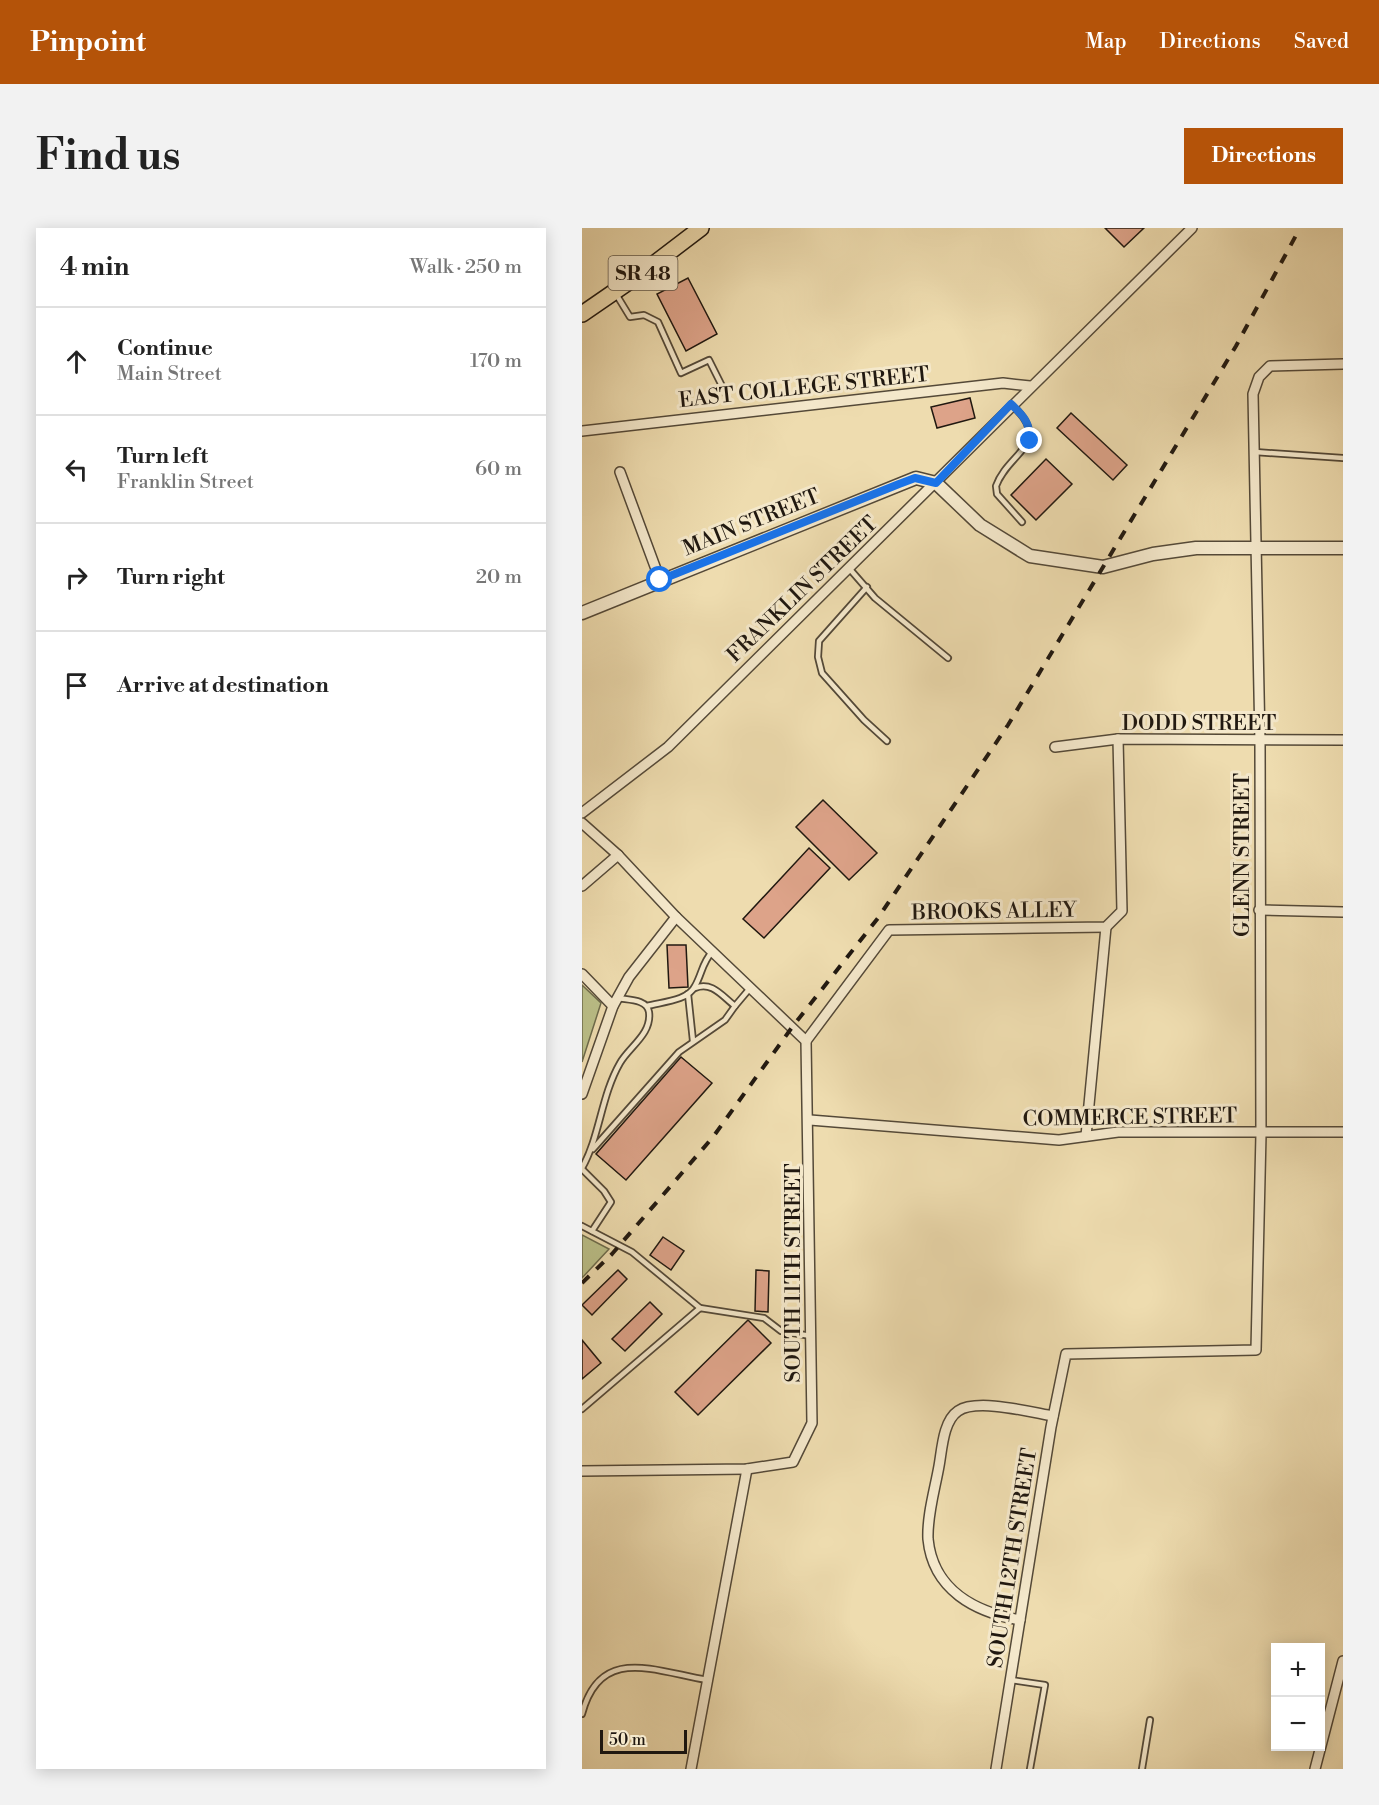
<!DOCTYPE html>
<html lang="en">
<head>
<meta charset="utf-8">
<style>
	body { margin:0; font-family:"Libre Bodoni",serif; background:#f2f2f2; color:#222 }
	.controls { position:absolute; right:18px; bottom:18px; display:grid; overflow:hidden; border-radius:0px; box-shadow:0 3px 15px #0003 }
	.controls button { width:54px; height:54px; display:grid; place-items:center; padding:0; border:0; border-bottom:2px solid #e0e0e0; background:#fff; color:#222; font:30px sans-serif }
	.scale { position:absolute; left:18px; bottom:15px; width:87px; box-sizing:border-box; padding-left:6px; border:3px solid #201810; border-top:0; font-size:16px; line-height:21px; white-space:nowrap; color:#201810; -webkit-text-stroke:4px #f4e8cb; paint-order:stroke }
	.stop { position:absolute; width:18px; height:18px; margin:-14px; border:4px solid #1a73e8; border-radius:50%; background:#fff }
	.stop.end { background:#1a73e8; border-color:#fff; box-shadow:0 2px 6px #0008 }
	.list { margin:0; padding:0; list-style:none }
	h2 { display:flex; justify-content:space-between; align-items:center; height:78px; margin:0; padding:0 24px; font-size:26px }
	h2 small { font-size:20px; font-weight:400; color:#767676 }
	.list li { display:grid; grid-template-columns:39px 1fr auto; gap:18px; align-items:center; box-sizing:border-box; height:108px; padding:0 24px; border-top:2px solid #e0e0e0 }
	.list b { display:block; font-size:22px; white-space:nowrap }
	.list p { margin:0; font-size:20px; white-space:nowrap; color:#767676 }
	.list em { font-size:20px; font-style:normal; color:#767676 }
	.icon { flex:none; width:33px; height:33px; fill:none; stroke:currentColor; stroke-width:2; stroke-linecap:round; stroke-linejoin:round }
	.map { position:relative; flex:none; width:761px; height:1541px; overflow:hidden; border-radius:0px }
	header { display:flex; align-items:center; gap:36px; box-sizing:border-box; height:84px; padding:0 30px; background:#b45309; color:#fff }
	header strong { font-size:28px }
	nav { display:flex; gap:33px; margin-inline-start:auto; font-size:21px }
	.intro { display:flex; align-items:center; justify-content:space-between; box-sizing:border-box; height:144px; padding:0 36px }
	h1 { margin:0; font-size:42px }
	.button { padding:15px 27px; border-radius:0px; background:#b45309; color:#fff; font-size:21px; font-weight:700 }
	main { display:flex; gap:36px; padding:0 36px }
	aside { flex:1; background:#fff; border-radius:0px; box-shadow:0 3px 15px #0003 }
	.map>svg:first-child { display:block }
	.green { fill:#bbc089; stroke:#6e6c4c; stroke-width:1.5 }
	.building { fill:#dda389; stroke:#201810; stroke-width:1.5 }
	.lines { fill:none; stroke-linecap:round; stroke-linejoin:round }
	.service-casing { stroke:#544938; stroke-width:8 }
	.minor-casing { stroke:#544938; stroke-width:12 }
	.tertiary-casing { stroke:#544938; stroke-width:15 }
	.primary-casing { stroke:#201810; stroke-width:18 }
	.service { stroke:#f4e8cb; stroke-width:4.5 }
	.minor { stroke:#f4e8cb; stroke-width:9 }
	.tertiary { stroke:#f4e8cb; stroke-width:12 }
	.primary { stroke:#eedcaf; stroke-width:15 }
	.rail { stroke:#201810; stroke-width:4; stroke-dasharray:10 10; stroke-linecap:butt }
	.route { stroke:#1a73e8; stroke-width:8 }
	.labels { text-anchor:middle; stroke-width:6; stroke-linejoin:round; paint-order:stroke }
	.shield { fill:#f4e8cb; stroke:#605648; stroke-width:1.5 }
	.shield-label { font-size:20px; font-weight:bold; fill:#201810 }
	.street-label { font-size:21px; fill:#201810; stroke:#f4e8cb }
</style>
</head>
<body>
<header>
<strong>Pinpoint</strong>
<nav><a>Map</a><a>Directions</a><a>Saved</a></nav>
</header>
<div class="intro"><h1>Find us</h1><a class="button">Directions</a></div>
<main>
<aside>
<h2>4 min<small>Walk · 250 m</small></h2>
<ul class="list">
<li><svg class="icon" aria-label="ahead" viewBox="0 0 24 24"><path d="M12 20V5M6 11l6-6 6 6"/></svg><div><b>Continue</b><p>Main Street</p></div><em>170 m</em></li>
<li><svg class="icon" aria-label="left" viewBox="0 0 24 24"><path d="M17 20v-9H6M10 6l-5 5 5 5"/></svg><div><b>Turn left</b><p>Franklin Street</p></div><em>60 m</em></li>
<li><svg class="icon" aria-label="right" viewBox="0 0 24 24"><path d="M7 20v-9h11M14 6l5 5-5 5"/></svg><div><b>Turn right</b></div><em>20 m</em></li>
<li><svg class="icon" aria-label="arrive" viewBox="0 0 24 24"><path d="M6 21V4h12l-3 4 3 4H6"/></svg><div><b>Arrive at destination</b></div></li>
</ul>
</aside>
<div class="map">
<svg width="761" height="1541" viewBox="0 0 761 1541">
	<rect width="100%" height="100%" fill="#eedcaf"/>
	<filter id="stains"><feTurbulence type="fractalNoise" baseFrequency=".00333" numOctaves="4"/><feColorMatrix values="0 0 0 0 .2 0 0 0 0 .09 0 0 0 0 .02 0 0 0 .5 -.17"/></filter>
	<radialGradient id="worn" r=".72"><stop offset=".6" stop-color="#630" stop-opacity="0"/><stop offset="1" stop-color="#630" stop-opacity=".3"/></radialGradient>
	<g class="green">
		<path d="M0,757L19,775L0,834Z"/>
		<path d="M0,1007L27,1021L0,1050Z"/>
	</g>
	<g class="building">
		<path d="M523,0H562L542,19Z"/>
		<path d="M106,50L135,106L104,123L75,66Z"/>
		<path d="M388,170L393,190L355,200L349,179Z"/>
		<path d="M489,185L545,237L531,252L475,200Z"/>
		<path d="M464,231L490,256L454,292L429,267Z"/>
		<path d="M241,572L295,625L267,652L214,599Z"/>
		<path d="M227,620L248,640L182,710L161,691Z"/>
		<path d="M85,717H104L106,759L87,760Z"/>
		<path d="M99,829L130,855L44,952L14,926Z"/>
		<path d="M81,1009L102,1023L89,1042L68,1027Z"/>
		<path d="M36,1042L45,1051L10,1087L0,1077Z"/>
		<path d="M174,1042L187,1043L186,1084L173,1083Z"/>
		<path d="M68,1074L80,1086L43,1123L30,1111Z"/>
		<path d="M166,1092L189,1115L116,1187L93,1164Z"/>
		<path d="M0,1112L19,1135L0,1151Z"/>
	</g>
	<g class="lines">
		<g class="service-casing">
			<g id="service">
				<path d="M34,66L48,89L62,87L76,94L99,145L127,132L145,168"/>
				<path d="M431,178C471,216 426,224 414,258L415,266L440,294"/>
				<path d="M673,224L761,230"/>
				<path d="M266,339L293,370L366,430"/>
				<path d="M285,359L237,413L236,429L240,445L282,492L305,513"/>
				<path d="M113,760C130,753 140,768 153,778L169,759"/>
				<path d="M106,766L111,813"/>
				<path d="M65,778C79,774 106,773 113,758C120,746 120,735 130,724"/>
				<path d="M11,921L97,824L143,792L153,778"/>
				<path d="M0,940C18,908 19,868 38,835C47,819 70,806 67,784C65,771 46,772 36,770"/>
				<path d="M0,941L22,963L29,974L10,1003"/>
				<path d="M0,998L50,1024L118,1080"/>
				<path d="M0,1181L118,1080L182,1090L199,1103L229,1108"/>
				<path d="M429,1452L463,1457L448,1541"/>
				<path d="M0,1486C18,1417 72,1443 125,1452"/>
				<path d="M560,1541L568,1492"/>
			</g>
		</g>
		<g class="minor-casing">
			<g id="minor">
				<path d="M0,203L421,155L448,158"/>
				<path d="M38,244L78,352"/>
				<path d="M473,519L536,511L761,512"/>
				<path d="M0,585L86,519L610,0"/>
				<path d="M0,595L36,627L94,689L224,813L230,1195L211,1234L165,1241L0,1243"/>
				<path d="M0,658L36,627"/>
				<path d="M677,682L761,684"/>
				<path d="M0,746L31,778"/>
				<path d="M224,813L307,702L524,699L540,683L536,511"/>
				<path d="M0,866L31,778L47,749L94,689"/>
				<path d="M228,892L477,912L536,904H761"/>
				<path d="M504,908L524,699"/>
				<path d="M438,1392C393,1384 351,1362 346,1311C345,1287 353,1261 357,1238C360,1222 361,1193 376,1183C395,1170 448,1184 471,1188"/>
				<path d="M109,1541L165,1241"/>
				<path d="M414,1541L469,1199L484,1126L674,1122L679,906L678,514L671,166L677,149L688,138L761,136"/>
				<path d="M733,1541L761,1433"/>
			</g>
		</g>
		<g class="tertiary-casing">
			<path id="tertiary" d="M0,385L334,250L354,255L398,297L448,328L521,339L571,326L614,320H761"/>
		</g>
		<g class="primary-casing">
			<path id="primary" d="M0,86L64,42L119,0"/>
		</g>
		<use href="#service" class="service"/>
		<use href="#minor" class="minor"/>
		<use href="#tertiary" class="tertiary"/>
		<use href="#primary" class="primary"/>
		<path class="rail" d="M0,1055L30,1026L131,909L211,798L296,690L426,497L654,118L718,0"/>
	</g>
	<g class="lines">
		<path class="route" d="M78,352L317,256L333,250L354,255L429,176C442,188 448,195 448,213"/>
	</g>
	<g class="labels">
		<rect class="shield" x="26.5" y="28" width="69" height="34" rx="4.5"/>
		<g class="shield-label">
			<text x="61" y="52">SR 48</text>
		</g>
		<g class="street-label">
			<text transform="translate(222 159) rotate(-6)" y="7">EAST COLLEGE STREET</text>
			<text transform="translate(169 294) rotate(-22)" y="7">MAIN STREET</text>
			<text transform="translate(220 361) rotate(-44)" y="7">FRANKLIN STREET</text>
			<text x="617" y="502">DODD STREET</text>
			<text transform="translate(660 627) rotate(-90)" y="7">GLENN STREET</text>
			<text transform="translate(412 683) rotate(-1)" y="7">BROOKS ALLEY</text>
			<text transform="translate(548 889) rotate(-1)" y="7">COMMERCE STREET</text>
			<text transform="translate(211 1045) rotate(-90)" y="7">SOUTH 11TH STREET</text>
			<text transform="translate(430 1330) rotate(-81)" y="7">SOUTH 12TH STREET</text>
		</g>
	</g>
	<rect width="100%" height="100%" filter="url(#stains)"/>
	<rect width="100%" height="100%" fill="url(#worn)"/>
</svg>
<div class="controls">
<button>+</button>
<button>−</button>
</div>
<div class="scale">50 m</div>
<div class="stop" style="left:78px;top:352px"></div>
<div class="stop end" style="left:448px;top:213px"></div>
</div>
</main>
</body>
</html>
